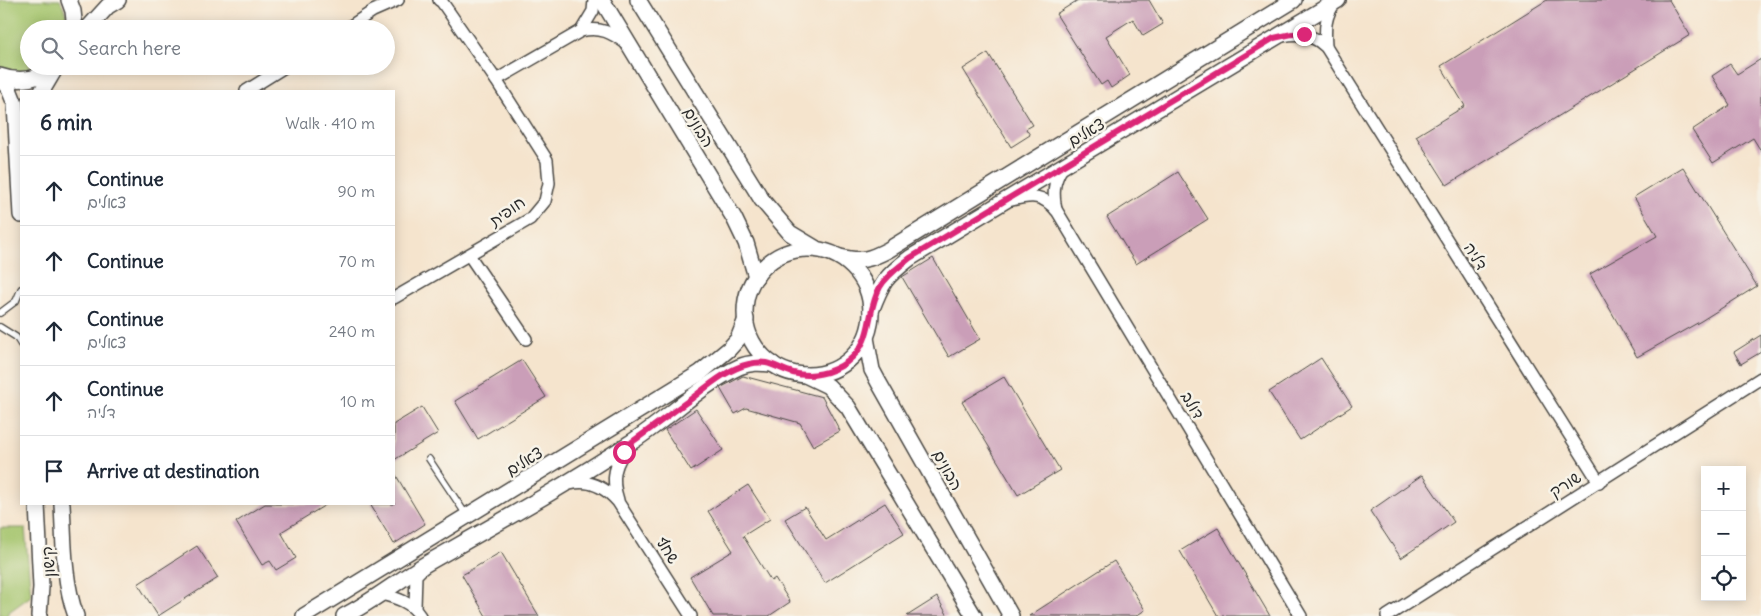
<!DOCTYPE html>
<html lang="en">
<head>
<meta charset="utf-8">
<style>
	body { margin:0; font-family:Delius,"Playpen Sans Hebrew",sans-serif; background:#f6f6f7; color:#1f2937 }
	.controls { position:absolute; right:15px; bottom:15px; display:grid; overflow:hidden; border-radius:0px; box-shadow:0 2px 12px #0003 }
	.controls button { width:45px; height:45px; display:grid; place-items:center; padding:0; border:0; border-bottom:1px solid #e0e1e3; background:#fff; color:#1f2937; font:25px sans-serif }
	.stop { position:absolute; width:15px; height:15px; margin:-11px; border:4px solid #db2777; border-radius:50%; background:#fff }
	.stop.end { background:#db2777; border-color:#fff; box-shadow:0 1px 5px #0008 }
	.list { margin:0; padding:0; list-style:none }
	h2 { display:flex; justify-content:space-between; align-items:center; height:65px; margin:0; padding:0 20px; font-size:21px }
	h2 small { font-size:16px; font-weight:400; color:#747a83 }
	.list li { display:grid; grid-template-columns:32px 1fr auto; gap:15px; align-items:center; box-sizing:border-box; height:70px; padding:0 20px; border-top:1px solid #e0e1e3 }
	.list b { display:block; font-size:19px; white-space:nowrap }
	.list p { margin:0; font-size:16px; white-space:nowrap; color:#747a83 }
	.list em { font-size:16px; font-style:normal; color:#747a83 }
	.icon { flex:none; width:28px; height:28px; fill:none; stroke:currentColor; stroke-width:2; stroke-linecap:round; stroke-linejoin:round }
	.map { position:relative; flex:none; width:1761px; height:616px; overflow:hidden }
	.search { position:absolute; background:#fff; box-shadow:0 2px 12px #0003; left:20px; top:20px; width:375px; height:55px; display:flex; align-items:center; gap:12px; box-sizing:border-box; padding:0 18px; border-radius:28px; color:#747a83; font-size:19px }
	.panel { position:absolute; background:#fff; box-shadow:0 2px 12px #0003; left:20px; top:90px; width:375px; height:415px; border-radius:0px }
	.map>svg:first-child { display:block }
	.green { fill:#a5c56d; stroke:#68784c }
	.building { fill:#ca9eb8 }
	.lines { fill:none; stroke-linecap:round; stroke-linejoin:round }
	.service-casing { stroke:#494743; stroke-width:8 }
	.minor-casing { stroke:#494743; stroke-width:14 }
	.tertiary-casing { stroke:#494743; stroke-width:18 }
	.service { stroke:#fff; stroke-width:5.5 }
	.minor { stroke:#fff; stroke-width:11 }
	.tertiary { stroke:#fff; stroke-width:15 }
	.route { stroke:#db2777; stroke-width:6 }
	.labels { text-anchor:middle; stroke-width:5; stroke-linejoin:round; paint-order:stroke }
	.street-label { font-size:16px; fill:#2b2b2b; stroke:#f7f3e8 }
</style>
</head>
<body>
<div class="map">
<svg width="1761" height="616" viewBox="0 0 1761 616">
	<rect width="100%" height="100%" fill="#f7f3e8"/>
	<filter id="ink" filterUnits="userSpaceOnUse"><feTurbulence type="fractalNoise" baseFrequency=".02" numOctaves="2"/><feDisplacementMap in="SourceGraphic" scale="10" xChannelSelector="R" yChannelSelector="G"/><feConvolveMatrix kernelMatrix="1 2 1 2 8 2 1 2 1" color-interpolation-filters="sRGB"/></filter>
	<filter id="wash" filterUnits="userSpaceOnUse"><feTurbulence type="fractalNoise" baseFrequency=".0096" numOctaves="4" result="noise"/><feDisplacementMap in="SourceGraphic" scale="20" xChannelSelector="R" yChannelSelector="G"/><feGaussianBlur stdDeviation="1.12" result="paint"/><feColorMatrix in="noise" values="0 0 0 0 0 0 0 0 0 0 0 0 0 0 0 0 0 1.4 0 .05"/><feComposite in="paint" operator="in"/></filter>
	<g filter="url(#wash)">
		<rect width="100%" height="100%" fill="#f5e4cd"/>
		<g class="green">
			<path d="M0,0H60L66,13L67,29H29V66H44C29,72 15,75 0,68Z"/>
			<path d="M0,528H25L31,596L9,612L7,616H0Z"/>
		</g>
		<g id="blocks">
			<g class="building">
				<path d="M1078,0H1149L1163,24L1143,36L1133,19L1106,36L1130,75L1111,88L1107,81L1101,85L1056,14Z"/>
				<path d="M1547,0H1669L1690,35L1447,185L1416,136L1465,106L1441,66Z"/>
				<path d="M988,53L1033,125L1026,129L1030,135L1011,147L963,69Z"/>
				<path d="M1761,59V151L1753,138L1713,163L1692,130L1730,105L1712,76L1730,64L1737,74Z"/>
				<path d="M1683,167L1757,286L1701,321L1637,357L1590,274L1657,236L1634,197Z"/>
				<path d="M1178,172L1208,219L1136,264L1107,217Z"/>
				<path d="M933,258L980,339L949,357L902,277Z"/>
				<path d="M1761,335V352L1741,364L1734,352Z"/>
				<path d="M1321,358L1352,406L1300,440L1269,392Z"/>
				<path d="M522,360L546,397L478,439L455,401Z"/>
				<path d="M743,376L822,397L840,431L813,446L800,423L746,408L735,414L720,388Z"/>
				<path d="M1004,377L1060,470L1018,495L962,402Z"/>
				<path d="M422,407L438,433L394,460V424Z"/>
				<path d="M696,409L723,450L691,471L665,430Z"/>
				<path d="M394,472L425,524L394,544L370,504H394Z"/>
				<path d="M1422,475L1454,522L1401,558L1370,511Z"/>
				<path d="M748,485L770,519L743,536L771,581L775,578L790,602L769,616H713L690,577L733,551L708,511Z"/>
				<path d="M885,503L904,533L825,583L785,519L805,507L826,540Z"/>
				<path d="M265,504H327L281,532L296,558L276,570L270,561L262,565L236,522Z"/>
				<path d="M1218,528L1270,616H1218L1180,551Z"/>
				<path d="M197,546L218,578L158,616L138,584Z"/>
				<path d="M501,552L539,616H486L462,575Z"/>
				<path d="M1114,561L1145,610L1136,616H1029Z"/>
				<path d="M937,597L948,616H907Z"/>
			</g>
		</g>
	</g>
	<g filter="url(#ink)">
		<use href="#blocks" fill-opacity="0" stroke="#494743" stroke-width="1"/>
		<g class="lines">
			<g class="service-casing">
				<g id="service">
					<path d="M0,313L16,301L21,289"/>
					<path d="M0,327L16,337L21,345"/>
					<path d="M429,459L467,516"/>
				</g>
			</g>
			<g class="minor-casing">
				<g id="minor">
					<path d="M439,0L442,2L496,80"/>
					<path d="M346,29L373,11L398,0"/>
					<path d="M581,31L593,11L594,0"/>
					<path d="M1283,36C1300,32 1314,35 1326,47L1599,482"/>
					<path d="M1326,47C1325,30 1324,16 1336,2"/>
					<path d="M246,91L286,66"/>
					<path d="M1012,200C1032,195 1043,194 1057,211L1301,616"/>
					<path d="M1056,210C1053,194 1053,182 1062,168"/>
					<path d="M469,255L526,339"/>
					<path d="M394,298L530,219L545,201L549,183L547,160L496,80L581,31C600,26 612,33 627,44"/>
					<path d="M570,484C590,479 605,487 618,502L691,616"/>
					<path d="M618,500C611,479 614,463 629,446"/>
					<path d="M378,596L381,594C397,598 411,602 420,616"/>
					<path d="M415,607L416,575L424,567"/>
					<path d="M1387,616L1761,378"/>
				</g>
			</g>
			<g class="tertiary-casing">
				<g id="tertiary">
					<path d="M69,0L73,11L75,29"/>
					<path d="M602,0L734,218L746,243L756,277"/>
					<path d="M638,0L762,200L790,233L815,248"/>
					<path d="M87,29L108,6L118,0"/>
					<path d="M0,76C20,83 40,79 56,66"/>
					<path d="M0,78L9,89L15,104L21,215"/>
					<path d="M42,91L55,69"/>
					<circle cx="808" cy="312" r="63"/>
					<path d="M840,257C861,262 869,260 888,250L1294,0"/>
					<path d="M871,311C882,282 885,277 910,258L1338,0"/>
					<path d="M866,338L872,370L879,383L1011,616"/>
					<path d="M805,375L828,386L848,407L974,616"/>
					<path d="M37,504L41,587L39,616"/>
					<path d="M62,504C64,541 63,580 76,616"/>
					<path d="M304,616L700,373L729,349L738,339L746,319"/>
					<path d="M344,616C374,601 401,578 431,561C498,523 565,486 630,443C665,421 702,384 739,367C750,362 761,363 773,364"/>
				</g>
			</g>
			<use href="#service" class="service"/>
			<use href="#minor" class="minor"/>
			<use href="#tertiary" class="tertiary"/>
		</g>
	</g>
	<g class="lines" filter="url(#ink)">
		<path class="route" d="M624,452L632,442C652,428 671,413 691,399C708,386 727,369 749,364C770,359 775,368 793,373C811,378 832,373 847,362C875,340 865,314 880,287C887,275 899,267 910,258L1274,38L1292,34H1304"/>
	</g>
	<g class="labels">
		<g class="street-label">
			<text transform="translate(699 127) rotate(59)" y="6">הבונים</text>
			<text transform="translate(1086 132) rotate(-31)" y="6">צאלים</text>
			<text transform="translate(507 211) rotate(-35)" y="6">חופית</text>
			<text transform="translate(1476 256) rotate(58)" y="6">דליה</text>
			<text transform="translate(1193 405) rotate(59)" y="6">דולב</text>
			<text transform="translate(524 461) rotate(-32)" y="6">צאלים</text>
			<text transform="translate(948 470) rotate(61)" y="6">הבונים</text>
			<text transform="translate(1565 484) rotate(-32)" y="6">שורק</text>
			<text transform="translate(668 550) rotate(58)" y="6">שחף</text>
			<text transform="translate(48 562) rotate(-94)" y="6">קישון</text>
		</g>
	</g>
</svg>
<div class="controls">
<button>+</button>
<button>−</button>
<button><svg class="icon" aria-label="locate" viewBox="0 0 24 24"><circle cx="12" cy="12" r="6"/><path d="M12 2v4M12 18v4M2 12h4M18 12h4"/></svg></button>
</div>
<div class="stop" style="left:624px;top:452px"></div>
<div class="stop end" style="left:1304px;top:34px"></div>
<div class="search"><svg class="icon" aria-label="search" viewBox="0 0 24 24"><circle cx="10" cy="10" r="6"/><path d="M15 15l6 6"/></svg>Search here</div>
<section class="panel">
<h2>6 min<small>Walk · 410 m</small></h2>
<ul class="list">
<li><svg class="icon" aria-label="ahead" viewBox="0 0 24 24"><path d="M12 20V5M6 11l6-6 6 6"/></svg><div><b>Continue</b><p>צאלים</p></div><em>90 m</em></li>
<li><svg class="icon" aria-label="ahead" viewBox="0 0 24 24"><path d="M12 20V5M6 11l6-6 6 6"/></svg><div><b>Continue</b></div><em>70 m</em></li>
<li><svg class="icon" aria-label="ahead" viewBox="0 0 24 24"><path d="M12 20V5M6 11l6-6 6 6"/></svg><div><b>Continue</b><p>צאלים</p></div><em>240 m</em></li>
<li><svg class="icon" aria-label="ahead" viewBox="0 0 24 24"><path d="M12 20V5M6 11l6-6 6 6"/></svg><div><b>Continue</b><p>דליה</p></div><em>10 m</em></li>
<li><svg class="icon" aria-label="arrive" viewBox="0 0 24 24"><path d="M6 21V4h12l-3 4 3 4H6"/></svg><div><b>Arrive at destination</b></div></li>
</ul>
</section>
</div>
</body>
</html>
